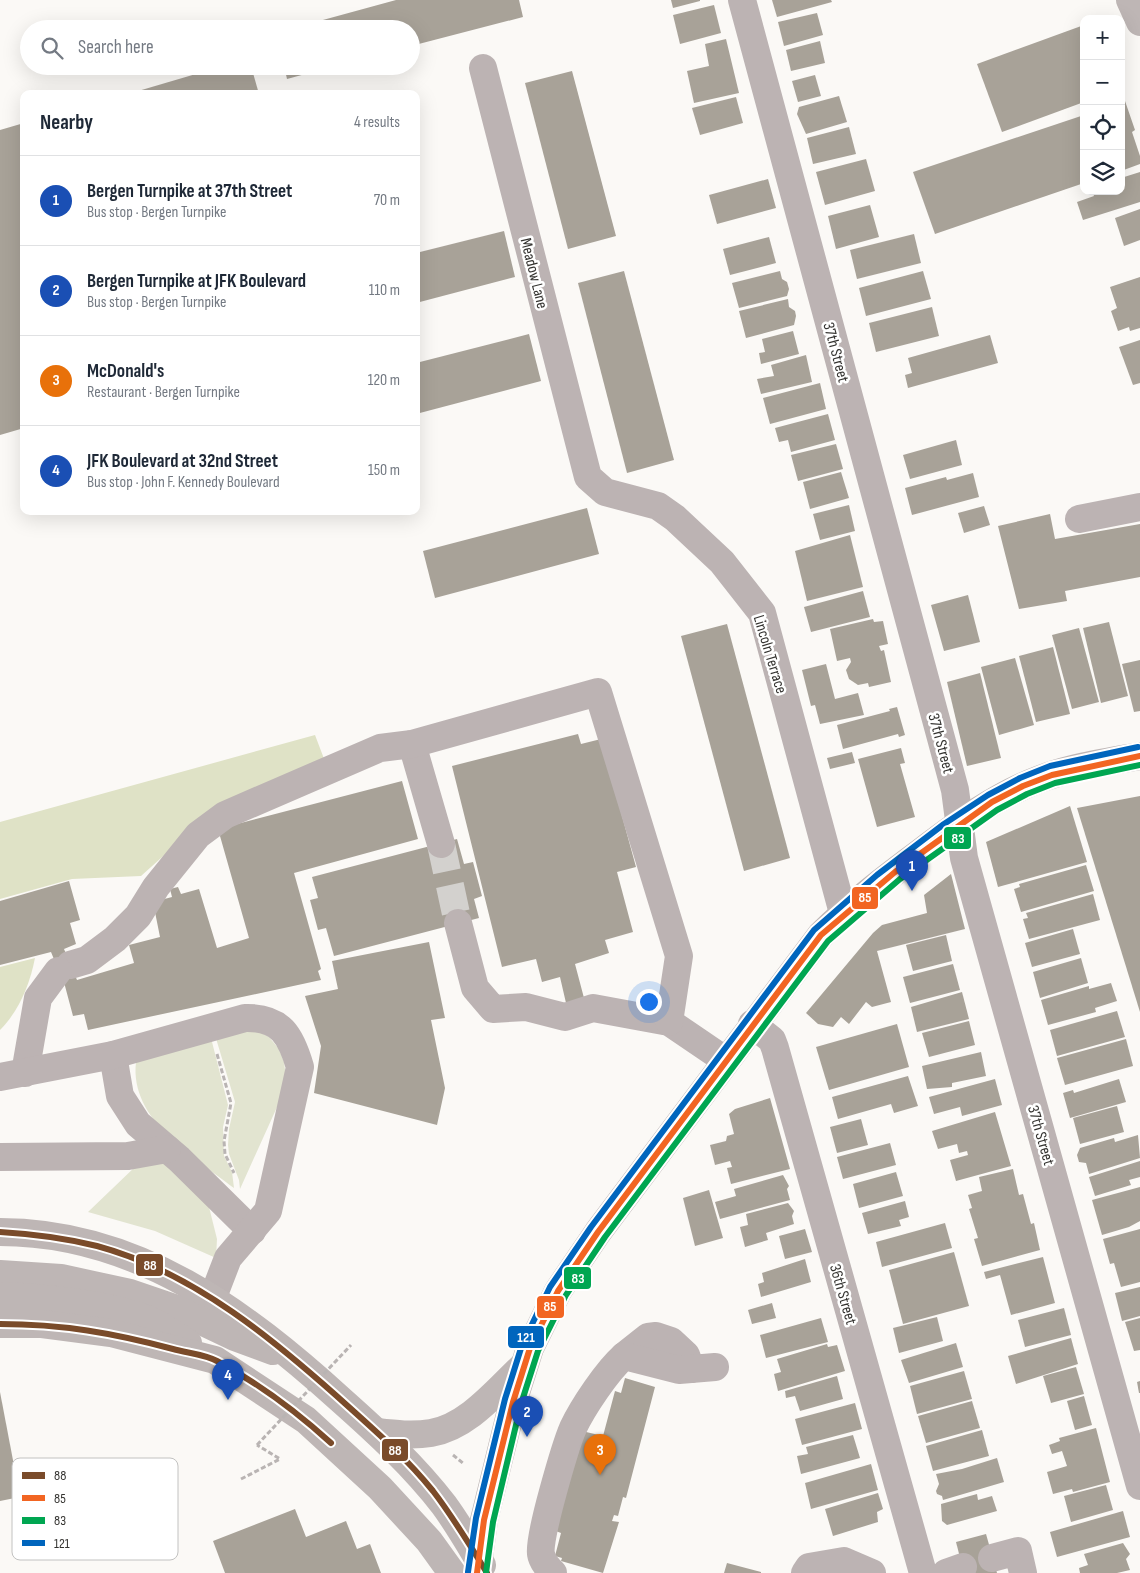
<!DOCTYPE html>
<html lang="en">
<head>
<meta charset="utf-8">
<style>
	body { margin:0; font-family:"Sofia Sans Condensed",sans-serif; background:#f6f6f7; color:#1f2937 }
	.controls { position:absolute; right:15px; top:15px; display:grid; overflow:hidden; border-radius:10px; box-shadow:0 5px 20px #0002 }
	.controls button { width:45px; height:45px; display:grid; place-items:center; padding:0; border:0; border-bottom:1px solid #e0e1e3; background:#fff; color:#1f2937; font:25px sans-serif }
	.you { position:absolute; left:648px; top:1001px; width:18px; height:18px; margin:-12px; border:4px solid #fff; border-radius:50%; background:#1a73e8; box-shadow:0 0 0 8px #1a73e833 }
	.badge { display:grid; place-items:center; width:32px; height:32px; border-radius:50%; background:#7a7875; color:#fff; font-size:16px; font-weight:700 }
	.pin { position:absolute; translate:-50% -41px; filter:drop-shadow(0 1px 2px #0008) }
	.pin::after { content:''; position:absolute; top:26px; width:18px; height:15px; background:inherit; clip-path:polygon(0 0,100% 0,50% 100%) }
	.list { margin:0; padding:0; list-style:none }
	h2 { display:flex; justify-content:space-between; align-items:center; height:65px; margin:0; padding:0 20px; font-size:21px }
	h2 small { font-size:16px; font-weight:400; color:#747a83 }
	.list li { display:grid; grid-template-columns:32px 1fr auto; gap:15px; align-items:center; box-sizing:border-box; height:90px; padding:0 20px; border-top:1px solid #e0e1e3 }
	.list b { display:block; font-size:19px; white-space:nowrap }
	.list p { margin:0; font-size:16px; white-space:nowrap; color:#747a83 }
	.list em { font-size:16px; font-style:normal; color:#747a83 }
	.icon { flex:none; width:28px; height:28px; fill:none; stroke:currentColor; stroke-width:2; stroke-linecap:round; stroke-linejoin:round }
	.map { position:relative; flex:none; width:1140px; height:1573px; overflow:hidden }
	.search { position:absolute; background:#fff; box-shadow:0 5px 20px #0002; left:20px; top:20px; width:400px; height:55px; display:flex; align-items:center; gap:12px; box-sizing:border-box; padding:0 18px; border-radius:28px; color:#747a83; font-size:19px }
	.panel { position:absolute; background:#fff; box-shadow:0 5px 20px #0002; left:20px; top:90px; width:400px; height:425px; border-radius:10px }
	.map>svg:first-child { display:block }
	.green { fill:#e2e4d0 }
	.forest { fill:#dfe2c6 }
	.building { fill:#a8a298 }
	.lines { fill:none; stroke-linecap:round; stroke-linejoin:round }
	.minor-tunnel { stroke:#d3d1ce; stroke-width:28; stroke-dasharray:28 14; stroke-linecap:butt }
	.path { stroke:#b9b4b3; stroke-width:3; stroke-dasharray:5 2.5; stroke-linecap:butt }
	.minor { stroke:#bcb3b3; stroke-width:28 }
	.major { stroke:#beb6b5; stroke-width:28 }
	.path-bridge { stroke:#b9b4b3; stroke-width:3; stroke-dasharray:5 2.5; stroke-linecap:butt }
	.bus-1-casing { stroke:#fff; stroke-width:10 }
	.bus-2-casing { stroke:#fff; stroke-width:10 }
	.bus-3-casing { stroke:#fff; stroke-width:10 }
	.bus-4-casing { stroke:#fff; stroke-width:10 }
	.bus-1 { stroke:#7a4b2a; stroke-width:6 }
	.bus-2 { stroke:#f26522; stroke-width:6 }
	.bus-3 { stroke:#00a651; stroke-width:6 }
	.bus-4 { stroke:#0065bd; stroke-width:6 }
	.labels { text-anchor:middle; stroke-width:5; stroke-linejoin:round; paint-order:stroke }
	.street-label { font-size:16px; fill:#343330; stroke:#fff }
	.key { fill:#fff; stroke:#c2c2c1; stroke-width:1 }
	.key-label { font-size:14px; fill:#343330 }
	.line-badge { stroke:#fff; stroke-width:2 }
	.badge-label { font-size:14px; text-anchor:middle; font-weight:bold; fill:#fff }
</style>
</head>
<body>
<div class="map">
<svg width="1140" height="1573" viewBox="0 0 1140 1573">
	<rect width="100%" height="100%" fill="#fbf9f6"/>
	<g class="green">
		<path d="M256,1030L269,1037L279,1049L284,1062L287,1085L240,1189L239,1180L229,1154L228,1145L229,1129L235,1102L215,1035Z"/>
		<path d="M211,1038L228,1105L223,1127L224,1156L232,1172L234,1188C195,1158 129,1120 136,1062Z"/>
		<path d="M165,1162L209,1207L217,1239L216,1258L155,1231L88,1212L137,1165Z"/>
	</g>
	<g class="forest">
		<path d="M315,735L326,764L190,832L141,876L72,879L0,899V822Z"/>
		<path d="M35,958C30,984 19,1011 0,1030V967Z"/>
	</g>
	<g class="building">
		<path d="M396,0H519L523,17L411,46V29H290Z"/>
		<path d="M671,0H700V1L673,8Z"/>
		<path d="M772,0H831L832,2L777,17Z"/>
		<path d="M714,5L721,33L680,44L673,15Z"/>
		<path d="M817,13L823,35L784,46L778,22Z"/>
		<path d="M1084,25V102L1002,132L977,64Z"/>
		<path d="M726,39L739,93L694,103L687,71L709,66L705,44Z"/>
		<path d="M820,41L825,63L791,71L786,50Z"/>
		<path d="M223,66H251L259,94H128Z"/>
		<path d="M284,66H331V67L287,79Z"/>
		<path d="M572,71L616,236L568,249L525,83Z"/>
		<path d="M815,75L821,96L798,102L792,81Z"/>
		<path d="M839,96L847,122L806,134L797,114L799,107Z"/>
		<path d="M736,97L743,123L700,135L692,108Z"/>
		<path d="M1125,101L1135,130L1132,132L1140,156V164L1121,171V102Z"/>
		<path d="M1084,115V183L935,234L913,172Z"/>
		<path d="M24,123V428L0,435V130Z"/>
		<path d="M849,127L856,154L813,164L807,138Z"/>
		<path d="M866,159L875,191L825,205L816,172Z"/>
		<path d="M1140,172V202L1083,220L1077,202L1094,196L1092,191H1121V178Z"/>
		<path d="M768,179L776,208L717,224L709,195Z"/>
		<path d="M870,205L879,237L836,249L828,216Z"/>
		<path d="M1140,209V240L1124,246L1115,218Z"/>
		<path d="M504,231L515,277L416,303V253Z"/>
		<path d="M914,234L921,263L857,279L850,250Z"/>
		<path d="M769,237L776,263L730,275L723,249Z"/>
		<path d="M624,271L674,460L627,473L578,283Z"/>
		<path d="M780,271L782,279L787,282L789,289L787,296L739,308L732,283Z"/>
		<path d="M923,271L931,299L866,316L859,288Z"/>
		<path d="M1140,277V328L1130,331L1129,327L1118,331L1111,311L1117,308L1110,287Z"/>
		<path d="M788,299L789,307L795,311L796,316L794,325L746,338L739,311Z"/>
		<path d="M932,307L939,336L876,352L869,323Z"/>
		<path d="M793,331L799,354L761,364L759,353L765,352L762,339Z"/>
		<path d="M529,334L541,381L416,414V363Z"/>
		<path d="M990,335L998,363L908,388L905,375L912,373L908,358Z"/>
		<path d="M1140,340V383L1133,385L1119,347Z"/>
		<path d="M806,355L812,382L761,394L757,379L774,376L771,365Z"/>
		<path d="M820,383L826,409L770,424L763,398Z"/>
		<path d="M828,414L835,440L791,452L788,440L779,442L775,428Z"/>
		<path d="M956,440L962,465L910,479L903,455Z"/>
		<path d="M836,444L843,469L798,481L791,455Z"/>
		<path d="M841,472L849,498L810,509L803,482Z"/>
		<path d="M973,473L979,497L912,515L905,488L946,477L947,480Z"/>
		<path d="M849,505L855,531L820,540L813,514Z"/>
		<path d="M984,506L990,525L964,533L958,513Z"/>
		<path d="M587,508L599,554L435,598L423,551Z"/>
		<path d="M1050,514L1055,539L1140,524V577L1065,591L1067,601L1019,609L998,526Z"/>
		<path d="M850,535L863,587L807,601L795,551Z"/>
		<path d="M863,591L870,617L811,632L804,607Z"/>
		<path d="M968,595L980,642L944,651L931,605Z"/>
		<path d="M873,619L874,622L883,621L888,644L879,646L881,651L884,650L891,682L869,687L868,683L858,685L849,679L846,670L851,662L850,658L837,661L830,629Z"/>
		<path d="M1109,622L1128,696L1101,703L1083,628Z"/>
		<path d="M727,624L790,858L744,871L681,636Z"/>
		<path d="M1079,628L1099,702L1072,709L1052,635Z"/>
		<path d="M1053,647L1070,714L1036,722L1019,656Z"/>
		<path d="M1015,658L1034,725L999,735L981,667Z"/>
		<path d="M1140,660V711L1134,712L1122,664Z"/>
		<path d="M826,664L835,699L858,693L864,715L820,724L815,705L811,706L802,670Z"/>
		<path d="M980,673L1001,758L967,766L947,682Z"/>
		<path d="M897,707L905,735L899,737L898,734L843,749L837,725L890,711L889,709Z"/>
		<path d="M578,734L581,744L601,739L636,867L617,872L633,932L605,940L609,953L575,964L584,998L566,1003L560,977L542,982L536,959L502,967L452,766Z"/>
		<path d="M901,748L905,763L900,764L915,817L877,827L858,759Z"/>
		<path d="M852,752L855,763L830,769L827,758Z"/>
		<path d="M402,781L418,839L294,873L321,969L318,971L321,980L88,1030L84,1014L73,1016L65,986L51,952L0,965V901L69,881L80,920L70,923L76,944L64,949L77,980L134,963L129,945L160,937L153,902L172,897L170,889L178,887L181,894L199,889L217,948L249,938L218,829Z"/>
		<path d="M1140,796V1012L1077,808Z"/>
		<path d="M1070,806L1087,862L998,887L986,842Z"/>
		<path d="M457,839L464,864L473,862L482,896L474,899L479,918L334,956L326,928L318,930L310,900L318,898L312,877Z"/>
		<path d="M1086,865L1094,891L1021,912L1014,889L1020,887L1019,884Z"/>
		<path d="M951,874L965,929L877,951L891,1002L872,1007L866,1002L849,1024L841,1017L833,1027L818,1024L806,1013L873,933L882,925L927,913L924,895Z"/>
		<path d="M1093,894L1100,920L1029,939L1023,919L1028,918L1026,913Z"/>
		<path d="M1073,929L1080,954L1032,967L1025,943Z"/>
		<path d="M946,935L952,961L913,971L906,945Z"/>
		<path d="M429,942L445,1018L431,1020L445,1088L437,1125L314,1093L321,1046L305,996L338,989L332,961Z"/>
		<path d="M1081,958L1088,983L1040,998L1033,972Z"/>
		<path d="M953,964L960,990L910,1003L903,977Z"/>
		<path d="M1111,983L1117,1001L1095,1008L1096,1012L1048,1025L1041,1000L1089,986V989Z"/>
		<path d="M962,992L969,1019L917,1032L911,1007Z"/>
		<path d="M1117,1011L1125,1037L1057,1056L1050,1030Z"/>
		<path d="M969,1021L975,1045L929,1057L922,1033Z"/>
		<path d="M897,1024L909,1067L829,1090L816,1047Z"/>
		<path d="M1126,1039L1133,1066L1065,1085L1057,1058Z"/>
		<path d="M981,1052L986,1076L952,1083V1087L927,1089L922,1066Z"/>
		<path d="M908,1076L918,1106L894,1113L891,1104L838,1119L832,1097Z"/>
		<path d="M995,1079L1002,1105L962,1116L960,1107L934,1114L929,1097Z"/>
		<path d="M1119,1079L1126,1102L1070,1118L1063,1093L1073,1090L1074,1093Z"/>
		<path d="M770,1098L790,1169L731,1184L727,1168L732,1167L730,1161L715,1165L710,1145L726,1141L727,1136L734,1134L729,1114L735,1109Z"/>
		<path d="M1117,1106L1124,1132L1080,1144L1073,1118Z"/>
		<path d="M995,1112L1011,1166L956,1181L950,1160L968,1155L967,1151L959,1153L957,1144L938,1149L932,1131Z"/>
		<path d="M861,1119L868,1145L837,1153L830,1127Z"/>
		<path d="M1138,1135L1140,1158L1089,1174L1086,1163L1079,1162L1077,1155L1080,1148L1114,1138L1115,1142Z"/>
		<path d="M890,1143L896,1165L843,1179L837,1157Z"/>
		<path d="M1140,1161V1177L1129,1180L1131,1185L1095,1196L1089,1177Z"/>
		<path d="M1013,1169L1019,1195L1023,1194L1031,1224L1034,1223L1040,1250L982,1266L974,1239L978,1238L969,1209L972,1208L968,1195L982,1191L979,1177Z"/>
		<path d="M896,1172L903,1196L859,1208L853,1184Z"/>
		<path d="M783,1175L789,1186L787,1189L790,1200L720,1219L715,1202L736,1196L734,1189Z"/>
		<path d="M1140,1187V1221L1129,1227L1102,1235L1092,1200Z"/>
		<path d="M709,1190L723,1238L695,1246L683,1198Z"/>
		<path d="M905,1201L909,1217L899,1220L901,1226L868,1234L862,1213Z"/>
		<path d="M788,1203L794,1211L792,1216L794,1224L766,1233L768,1240L745,1247L740,1227L748,1225L746,1214Z"/>
		<path d="M945,1223L952,1248L882,1267L876,1242Z"/>
		<path d="M805,1229L812,1252L785,1259L779,1236Z"/>
		<path d="M1140,1229V1282L1121,1287L1114,1263L1110,1264L1103,1239Z"/>
		<path d="M954,1252L969,1306L903,1324L889,1270Z"/>
		<path d="M1043,1257L1055,1303L1011,1315L1000,1275L986,1279L984,1272Z"/>
		<path d="M805,1259L811,1282L761,1297L758,1284L764,1282L762,1273Z"/>
		<path d="M1140,1287V1316L1122,1321L1115,1293Z"/>
		<path d="M772,1303L776,1318L752,1324L748,1310Z"/>
		<path d="M1064,1308L1071,1335L1025,1347L1018,1320Z"/>
		<path d="M937,1317L943,1341L899,1353L893,1328Z"/>
		<path d="M821,1318L828,1342L766,1358L760,1335Z"/>
		<path d="M1140,1318V1350L1134,1351L1125,1322Z"/>
		<path d="M1071,1338L1078,1364L1016,1384L1008,1356Z"/>
		<path d="M956,1343L963,1367L909,1383L901,1360Z"/>
		<path d="M827,1344L828,1347L837,1345L845,1371L778,1391L774,1374L781,1372L777,1359Z"/>
		<path d="M1076,1367L1084,1394L1051,1403L1043,1376Z"/>
		<path d="M964,1371L972,1399L917,1414L910,1386Z"/>
		<path d="M837,1376L843,1399L800,1411L795,1396L786,1398L785,1391Z"/>
		<path d="M625,1378L655,1387L626,1498L623,1497L618,1516L614,1515L612,1521L619,1522L603,1573L561,1561L562,1558L555,1556L561,1533L553,1530L582,1431L603,1436L615,1391L621,1393Z"/>
		<path d="M1140,1381V1393H1139L1137,1382Z"/>
		<path d="M0,1392L20,1497L0,1501Z"/>
		<path d="M1084,1396L1092,1425L1075,1430L1067,1401Z"/>
		<path d="M972,1401L980,1428L926,1443L918,1416Z"/>
		<path d="M855,1403L862,1429L802,1445L795,1419Z"/>
		<path d="M1096,1428L1110,1482L1073,1492L1072,1489L1053,1494L1047,1472L1067,1466L1062,1451L1052,1454L1049,1445L1060,1441L1059,1438Z"/>
		<path d="M982,1430L989,1456L933,1471L926,1446Z"/>
		<path d="M853,1435L860,1458L801,1474L797,1456L808,1454L806,1447Z"/>
		<path d="M997,1458L1004,1482L943,1500L942,1496L937,1494L936,1491L939,1484L936,1474L962,1469Z"/>
		<path d="M871,1464L878,1490L811,1509L805,1483Z"/>
		<path d="M1106,1485L1113,1510L1071,1522L1064,1496Z"/>
		<path d="M878,1493L883,1509L877,1512L878,1522L833,1536L825,1509Z"/>
		<path d="M977,1494L978,1500L992,1496L997,1511L947,1525L942,1521L941,1504Z"/>
		<path d="M295,1509L306,1537L346,1521L357,1549L370,1544L381,1573H225L213,1541Z"/>
		<path d="M1123,1511L1130,1537L1057,1557L1050,1532Z"/>
		<path d="M986,1534L997,1573H964L956,1542Z"/>
		<path d="M1123,1543L1130,1554L1126,1559L1130,1570L1117,1573H1080L1079,1568L1088,1565L1084,1554Z"/>
		<path d="M727,1563L761,1572V1573H724Z"/>
	</g>
	<g class="lines">
		<path class="minor-tunnel" d="M441,844L458,923"/>
		<g class="path">
			<path d="M217,1054L231,1103L224,1141L225,1154L234,1173"/>
			<path d="M453,1455L464,1464"/>
			<path d="M241,1479L280,1459L257,1445"/>
		</g>
		<g class="minor">
			<path d="M742,0L955,790L964,858L1140,1486"/>
			<path d="M483,68L588,477L605,492L658,506L675,518L722,562L762,613L843,913"/>
			<path d="M1079,519L1140,507"/>
			<path d="M412,744L441,844"/>
			<path d="M458,923L475,988L493,1009L526,1007L565,1017L593,1008L669,1022L725,1060"/>
			<path d="M70,965L87,960L115,939L138,916L156,887L198,835L225,815L380,748L412,744L598,692L679,956L669,1022"/>
			<path d="M752,1024L772,1040L775,1048L923,1573"/>
			<path d="M113,1055L120,1096L138,1124L179,1159L252,1231"/>
			<path d="M25,1073L38,998L58,971"/>
			<path d="M0,1077L113,1055L245,1018C281,1017 291,1036 300,1067L268,1211L228,1258L213,1297"/>
			<path d="M0,1157L128,1156L167,1149"/>
			<path d="M624,1356L648,1337L656,1336L671,1341L686,1355L691,1369"/>
			<path d="M992,1558L1018,1551L1023,1573"/>
			<path d="M553,1573C548,1568 542,1561 541,1554C537,1541 566,1444 573,1428C583,1407 607,1371 624,1356L679,1370L715,1367"/>
			<path d="M805,1573L809,1567L844,1561L872,1573"/>
			<path d="M946,1573L963,1567"/>
		</g>
		<g class="major">
			<path d="M1130,0L1140,22"/>
			<path d="M0,1232C137,1232 244,1312 341,1400C377,1432 414,1466 444,1505C458,1524 470,1545 482,1565"/>
			<path d="M0,1274L61,1278L130,1293L174,1308L235,1337L273,1351"/>
			<path d="M0,1296C41,1297 119,1305 156,1323C167,1329 178,1337 188,1343"/>
			<path d="M0,1324H42L111,1333L215,1360L306,1420L380,1488L429,1541L452,1573"/>
			<path d="M377,1432C395,1434 413,1436 431,1433C468,1427 497,1390 523,1366"/>
			<path d="M477,1573L484,1520L513,1402L530,1348L558,1291L598,1232L821,935C852,904 886,878 921,852C958,824 995,796 1040,779C1072,767 1106,762 1140,756"/>
		</g>
		<path class="path-bridge" d="M257,1445L351,1345"/>
		<g class="bus-1-casing">
			<g id="bus-1">
				<path d="M0,1232C33,1234 65,1238 97,1246C194,1272 277,1342 350,1408C379,1434 408,1460 433,1491C453,1517 470,1545 487,1573"/>
				<path d="M0,1324C62,1324 113,1333 173,1349C187,1353 204,1354 217,1361C258,1383 297,1412 331,1443"/>
			</g>
		</g>
		<g class="bus-2-casing">
			<path id="bus-2" d="M477,1573L484,1520L513,1402L530,1348L558,1291L598,1232L821,935L895,872L992,802L1023,786L1052,775L1140,756"/>
		</g>
		<g class="bus-3-casing">
			<path id="bus-3" d="M486,1573L493,1522L521,1404L538,1351L566,1295L605,1237L828,941L900,879L997,810L1027,794L1055,783L1140,765"/>
		</g>
		<g class="bus-4-casing">
			<path id="bus-4" d="M468,1572L476,1518L505,1399L522,1345L550,1287L591,1227L814,930L877,875L944,824L988,795L1020,778L1050,766L1138,747"/>
		</g>
		<use href="#bus-1" class="bus-1"/>
		<use href="#bus-2" class="bus-2"/>
		<use href="#bus-3" class="bus-3"/>
		<use href="#bus-4" class="bus-4"/>
	</g>
	<g class="labels">
		<g class="street-label">
			<text transform="translate(535 273) rotate(76)" y="6">Meadow Lane</text>
			<text transform="translate(837 352) rotate(75)" y="6">37th Street</text>
			<text transform="translate(771 654) rotate(73)" y="6">Lincoln Terrace</text>
			<text transform="translate(942 743) rotate(75)" y="6">37th Street</text>
			<text transform="translate(1042 1135) rotate(74)" y="6">37th Street</text>
			<text transform="translate(844 1294) rotate(74)" y="6">36th Street</text>
		</g>
	</g>
	<rect x="12" y="1458" width="166" height="102" rx="8" class="key"/>
	<rect x="22" y="1472" width="23" height="7" fill="#7a4b2a"/>
	<rect x="22" y="1495" width="23" height="6" fill="#f26522"/>
	<rect x="22" y="1517" width="23" height="7" fill="#00a651"/>
	<rect x="22" y="1540" width="23" height="6" fill="#0065bd"/>
	<g class="key-label">
		<text x="54" y="1480">88</text>
		<text x="54" y="1503">85</text>
		<text x="54" y="1525">83</text>
		<text x="54" y="1548">121</text>
	</g>
	<g class="line-badge">
		<rect x="943" y="826" width="29" height="24" rx="5" fill="#00a651"/>
		<rect x="851" y="886" width="28" height="24" rx="5" fill="#f26522"/>
		<rect x="135" y="1253" width="29" height="24" rx="5" fill="#7a4b2a"/>
		<rect x="563" y="1266" width="29" height="24" rx="5" fill="#00a651"/>
		<rect x="536" y="1295" width="29" height="24" rx="5" fill="#f26522"/>
		<rect x="507" y="1325" width="38" height="24" rx="5" fill="#0065bd"/>
		<rect x="381" y="1438" width="28" height="24" rx="5" fill="#7a4b2a"/>
	</g>
	<g class="badge-label">
		<text x="958" y="843">83</text>
		<text x="865" y="902">85</text>
		<text x="150" y="1270">88</text>
		<text x="578" y="1283">83</text>
		<text x="550" y="1311">85</text>
		<text x="526" y="1342">121</text>
		<text x="395" y="1455">88</text>
	</g>
</svg>
<div class="controls">
<button>+</button>
<button>−</button>
<button><svg class="icon" aria-label="locate" viewBox="0 0 24 24"><circle cx="12" cy="12" r="6"/><path d="M12 2v4M12 18v4M2 12h4M18 12h4"/></svg></button>
<button><svg class="icon" aria-label="layers" viewBox="0 0 24 24"><path d="M12 4l9 5-9 5-9-5zM3 14l9 5 9-5"/></svg></button>
</div>
<div class="you"></div>
<div class="pin badge" style="left:912px;top:891px;background:#1a4fb4">1</div>
<div class="pin badge" style="left:527px;top:1437px;background:#1a4fb4">2</div>
<div class="pin badge" style="left:600px;top:1475px;background:#e8710a">3</div>
<div class="pin badge" style="left:228px;top:1400px;background:#1a4fb4">4</div>
<div class="search"><svg class="icon" aria-label="search" viewBox="0 0 24 24"><circle cx="10" cy="10" r="6"/><path d="M15 15l6 6"/></svg>Search here</div>
<section class="panel">
<h2>Nearby<small>4 results</small></h2>
<ul class="list">
<li><span class="badge" style="background:#1a4fb4">1</span><div><b>Bergen Turnpike at 37th Street</b><p>Bus stop · Bergen Turnpike</p></div><em>70 m</em></li>
<li><span class="badge" style="background:#1a4fb4">2</span><div><b>Bergen Turnpike at JFK Boulevard</b><p>Bus stop · Bergen Turnpike</p></div><em>110 m</em></li>
<li><span class="badge" style="background:#e8710a">3</span><div><b>McDonald's</b><p>Restaurant · Bergen Turnpike</p></div><em>120 m</em></li>
<li><span class="badge" style="background:#1a4fb4">4</span><div><b>JFK Boulevard at 32nd Street</b><p>Bus stop · John F. Kennedy Boulevard</p></div><em>150 m</em></li>
</ul>
</section>
</div>
</body>
</html>
